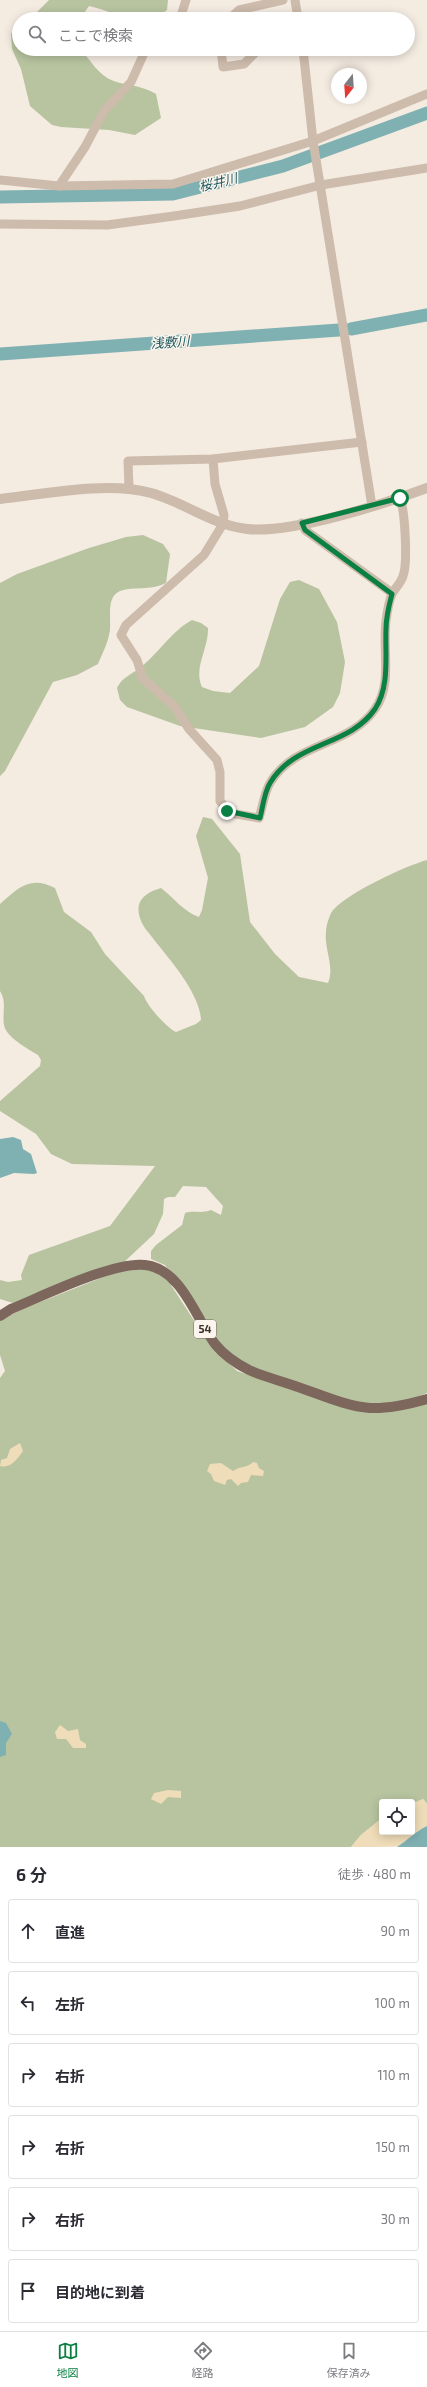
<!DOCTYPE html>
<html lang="ja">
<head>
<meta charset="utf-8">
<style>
	body { margin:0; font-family:"Exo 2","Noto Sans JP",sans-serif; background:#f2f2f3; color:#2b2b33 }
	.controls { position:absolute; right:12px; bottom:12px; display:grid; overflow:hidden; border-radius:4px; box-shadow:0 2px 10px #0003 }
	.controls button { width:36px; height:36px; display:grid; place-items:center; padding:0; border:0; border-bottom:1px solid #e1e1e2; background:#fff; color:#2b2b33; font:20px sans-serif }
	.compass { position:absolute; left:331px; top:68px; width:36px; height:36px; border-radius:50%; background:#fff; box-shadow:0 2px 10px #0003; rotate:197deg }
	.stop { position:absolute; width:12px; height:12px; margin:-9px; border:3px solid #0b8043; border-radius:50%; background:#fff }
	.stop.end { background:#0b8043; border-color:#fff; box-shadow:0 1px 4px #0008 }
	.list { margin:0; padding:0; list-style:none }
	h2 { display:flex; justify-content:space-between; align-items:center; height:52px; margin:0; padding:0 16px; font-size:17px }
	h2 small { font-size:13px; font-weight:400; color:#7c7c81 }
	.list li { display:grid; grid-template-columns:26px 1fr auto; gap:12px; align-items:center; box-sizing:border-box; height:64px; margin:0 8px 8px; padding:0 8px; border:1px solid #e1e1e2; border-radius:4px }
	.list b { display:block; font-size:15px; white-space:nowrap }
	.list em { font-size:13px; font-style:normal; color:#7c7c81 }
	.icon { flex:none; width:22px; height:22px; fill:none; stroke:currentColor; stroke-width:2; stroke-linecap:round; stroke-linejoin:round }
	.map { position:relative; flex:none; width:427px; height:1847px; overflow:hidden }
	.search { position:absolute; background:#fff; box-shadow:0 2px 10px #0003; left:12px; right:12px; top:12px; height:44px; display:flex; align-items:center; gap:10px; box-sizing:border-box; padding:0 14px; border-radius:22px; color:#7c7c81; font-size:15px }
	.sheet { height:484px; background:#fff }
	nav { display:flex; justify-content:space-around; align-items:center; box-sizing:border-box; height:56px; border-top:1px solid #e1e1e2; background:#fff; font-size:11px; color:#7c7c81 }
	nav a { display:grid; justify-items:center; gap:2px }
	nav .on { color:#0b8043 }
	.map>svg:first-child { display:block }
	.green { fill:#b8c4a0 }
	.sand { fill:#efdcb8 }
	.water { fill:#7fb0b2 }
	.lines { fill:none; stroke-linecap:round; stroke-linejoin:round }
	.river { stroke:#7fb0b2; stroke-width:13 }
	.minor { stroke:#cdbbac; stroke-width:9 }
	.tertiary { stroke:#cdbbac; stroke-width:10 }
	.primary { stroke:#7d675c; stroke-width:10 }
	.route { stroke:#0b8043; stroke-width:5 }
	.labels { text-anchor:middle; stroke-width:3; stroke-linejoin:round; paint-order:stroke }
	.shield { fill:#fbf5ee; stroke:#756b66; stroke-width:1 }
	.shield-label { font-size:11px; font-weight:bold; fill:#3b302b }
	.water-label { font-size:13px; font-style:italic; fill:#1f5a5e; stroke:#fbf5ee }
</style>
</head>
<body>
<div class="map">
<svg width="427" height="1847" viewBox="0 0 427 1847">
	<rect width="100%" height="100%" fill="#f4ebe1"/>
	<g class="green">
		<path d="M49,0H168L167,10C140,31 117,12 89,6L80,19H20L36,13Z"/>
		<path d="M19,20V49H83C84,54 88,58 91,62C113,92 128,78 156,94L161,118L135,135L109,130L61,127L52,125L30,106L21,69L12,49L11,34Z"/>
		<path d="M143,535L163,544L170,554L166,583C150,591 134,586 120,591C104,598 113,623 109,635C107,645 102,654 98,664L77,675L53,682L5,771L0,776V583L17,574L89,548L126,537Z"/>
		<path d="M299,580L319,589L337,622L345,662L340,693L333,707L305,727L261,738L180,726L127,707L120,700L117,688C122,678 127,677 137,670C157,656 170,632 192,620L201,623L208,628C209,648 193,668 202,687L213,691L230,693L259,666L280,599L290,582Z"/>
		<path d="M203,817L212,819L240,854L250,922L275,954L299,977L328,983C335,967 324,949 326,932C326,925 330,913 334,909C350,892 405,866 427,860V1393L401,1404L370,1407L238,1369L213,1335L208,1322L170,1272L165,1265L151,1259V1251L156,1245L182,1225L185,1213C194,1210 201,1214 211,1210L221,1215L223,1206L206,1187L183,1186L175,1197H168L164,1199L163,1214L154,1234L122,1264L23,1306L0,1299V1280L8,1282L22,1280L21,1275L29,1255L110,1226L155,1166L72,1164L51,1154L36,1134L0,1111V1101L40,1066L41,1060L38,1055C28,1049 6,1037 4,1025C2,1013 7,1002 0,991V904C18,888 30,875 55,888L64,912L91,932L105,954L144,996C147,1006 167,1028 176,1032L196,1024L201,1020C200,994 171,961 155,941C150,934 142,926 140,918C134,900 147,892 161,888C174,898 184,912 199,917L202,910L208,878L196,836Z"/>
		<path d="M136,1269L154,1271L169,1282L208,1342L237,1371L286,1388L359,1408L427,1402V1804L423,1799L412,1804V1802H382V1818L361,1835L351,1847H0V1378L5,1371L0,1355V1321L20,1310L121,1270Z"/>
	</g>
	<g class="sand">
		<path d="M20,1443L23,1451C18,1458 11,1469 0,1466L1,1460L7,1458L10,1449Z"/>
		<path d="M253,1462L257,1463L259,1468L264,1471L263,1476L251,1475L248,1482L241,1483L238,1486L231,1479L227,1480L225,1485L214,1481L211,1474L207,1471L210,1464L221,1463L233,1471C240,1466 247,1468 253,1462Z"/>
		<path d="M60,1725L68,1731L78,1729L80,1740L86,1744V1748H73L66,1739H57L55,1732Z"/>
		<path d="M168,1790L181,1791V1798L168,1797L161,1804L151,1799L154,1793Z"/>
		<path d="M423,1799L427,1804V1826C417,1831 410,1841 399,1846C390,1847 362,1847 351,1847L361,1835L382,1818V1832H412V1804Z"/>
	</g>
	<g class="water">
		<path d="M13,1137L21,1140L23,1149L31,1154L37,1173L34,1174L14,1173L0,1178V1139Z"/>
		<path d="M0,1721L6,1723L12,1734L6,1743V1755L0,1757Z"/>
		<path d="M427,1826V1847H397C408,1840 416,1831 427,1826Z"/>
	</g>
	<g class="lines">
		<g class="river">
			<path d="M0,197L173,194L283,166L427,113"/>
			<path d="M351,329L427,315"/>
			<path d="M0,354L339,330"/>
		</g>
		<g class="minor">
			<path d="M295,0L298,19"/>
			<path d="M180,19L186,0"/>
			<path d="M229,19L239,10L283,0"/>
			<path d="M221,49L223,67L244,64L259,49"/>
			<path d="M303,49L313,141L372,506"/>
			<path d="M0,180L59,186L173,184L313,141L427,94"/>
			<path d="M59,186L85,147L104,111L131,82L146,49"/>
			<path d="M0,224L107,225L174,216L240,206L321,185L427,168"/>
			<path d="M213,459L215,484L224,515L223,524L204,555L126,625L121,635L137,660L143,679L175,707L189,729L217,760L220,772V801L230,813L259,818C263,806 264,793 270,783C295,741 349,747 375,709C393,684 382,650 386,621C387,613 389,601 392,594C395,588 401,583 403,576C408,563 405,511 400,498"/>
			<path d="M129,488L128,461L213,459L362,442"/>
			<path d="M302,523L305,530L392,593"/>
		</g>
		<path class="tertiary" d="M0,499C45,494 108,481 151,493C184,502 212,525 247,529C291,534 384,504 427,488"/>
		<path class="primary" d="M0,1316L11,1309C43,1296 114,1261 145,1265C182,1269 196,1319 215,1344C224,1355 237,1364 249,1370C264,1377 282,1381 298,1387C322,1395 345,1406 370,1408C389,1409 409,1404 427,1399"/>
	</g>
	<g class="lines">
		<path class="route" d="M227,811L260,818C263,806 264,793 270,783C295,741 349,747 375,709C390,686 385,656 386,629C386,617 389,605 392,594L305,530L302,523L400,498"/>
	</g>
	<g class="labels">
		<rect class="shield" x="194" y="1320" width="22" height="18" rx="3"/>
		<g class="shield-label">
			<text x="205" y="1333">54</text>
		</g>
		<g class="water-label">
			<text transform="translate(218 182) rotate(-14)" y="5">桜井川</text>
			<text transform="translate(170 342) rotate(-4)" y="5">浅敷川</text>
		</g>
	</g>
</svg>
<div class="controls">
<button><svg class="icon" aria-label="locate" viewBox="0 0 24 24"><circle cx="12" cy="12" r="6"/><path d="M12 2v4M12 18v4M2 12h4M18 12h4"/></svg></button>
</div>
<svg class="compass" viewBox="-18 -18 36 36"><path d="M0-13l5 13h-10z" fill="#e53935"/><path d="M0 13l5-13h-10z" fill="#7c7c81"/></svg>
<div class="stop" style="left:400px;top:498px"></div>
<div class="stop end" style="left:227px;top:811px"></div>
<div class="search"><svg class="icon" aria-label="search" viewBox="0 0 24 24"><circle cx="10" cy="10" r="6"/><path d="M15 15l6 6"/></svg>ここで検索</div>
</div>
<section class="sheet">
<h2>6 分<small>徒歩 · 480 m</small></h2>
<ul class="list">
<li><svg class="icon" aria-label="ahead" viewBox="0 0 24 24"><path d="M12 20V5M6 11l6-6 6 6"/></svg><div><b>直進</b></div><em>90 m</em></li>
<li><svg class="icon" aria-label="left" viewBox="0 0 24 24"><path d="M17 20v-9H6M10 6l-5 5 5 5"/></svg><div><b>左折</b></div><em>100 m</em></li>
<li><svg class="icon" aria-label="right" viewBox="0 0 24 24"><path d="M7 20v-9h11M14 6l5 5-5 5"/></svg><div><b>右折</b></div><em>110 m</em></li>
<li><svg class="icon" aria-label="right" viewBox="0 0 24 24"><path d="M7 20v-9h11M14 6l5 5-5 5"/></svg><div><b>右折</b></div><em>150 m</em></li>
<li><svg class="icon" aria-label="right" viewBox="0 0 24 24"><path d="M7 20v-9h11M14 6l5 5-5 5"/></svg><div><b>右折</b></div><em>30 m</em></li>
<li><svg class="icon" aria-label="arrive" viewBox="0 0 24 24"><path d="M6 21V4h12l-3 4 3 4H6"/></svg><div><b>目的地に到着</b></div></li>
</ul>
</section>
<nav>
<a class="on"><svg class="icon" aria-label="map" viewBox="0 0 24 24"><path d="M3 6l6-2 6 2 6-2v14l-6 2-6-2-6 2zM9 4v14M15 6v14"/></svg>地図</a>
<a><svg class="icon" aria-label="directions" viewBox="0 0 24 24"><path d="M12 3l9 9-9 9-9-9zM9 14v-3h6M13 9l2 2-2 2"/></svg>経路</a>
<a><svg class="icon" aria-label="saved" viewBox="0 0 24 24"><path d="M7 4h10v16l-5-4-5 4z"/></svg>保存済み</a>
</nav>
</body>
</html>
